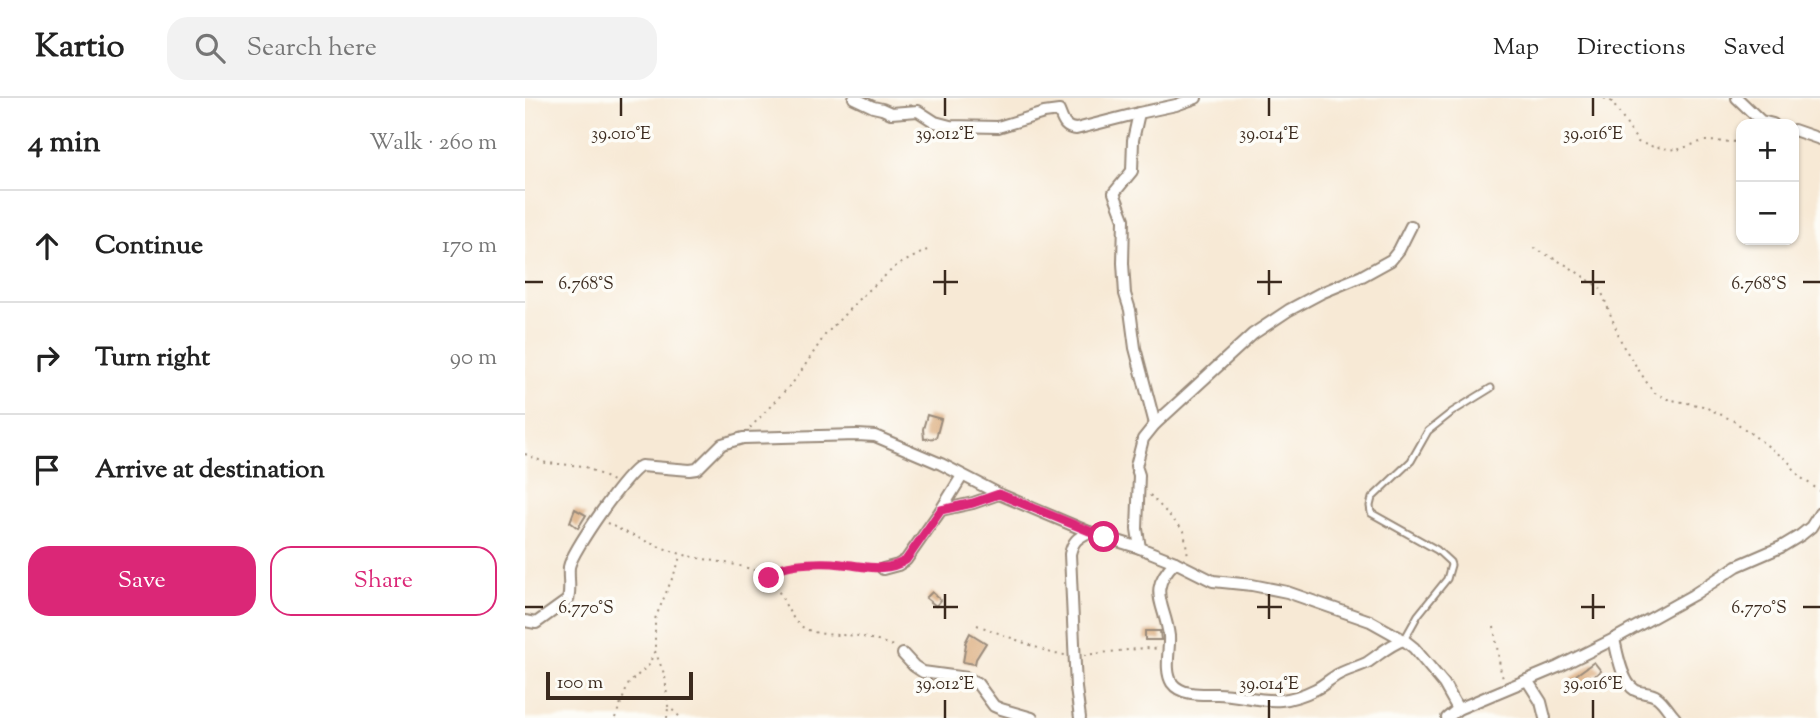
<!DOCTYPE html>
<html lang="en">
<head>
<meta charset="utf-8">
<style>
	body { margin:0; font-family:"Sorts Mill Goudy",serif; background:#f2f2f2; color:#222 }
	.controls { position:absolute; right:21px; top:21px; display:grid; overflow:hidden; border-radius:14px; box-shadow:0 2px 5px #0004 }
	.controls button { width:63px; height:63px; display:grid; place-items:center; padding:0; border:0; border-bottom:2px solid #e0e0e0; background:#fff; color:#222; font:35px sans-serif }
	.scale { position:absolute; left:21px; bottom:18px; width:147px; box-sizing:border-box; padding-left:7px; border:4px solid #3b2a1e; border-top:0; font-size:19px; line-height:24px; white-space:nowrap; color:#3b2a1e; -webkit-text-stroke:5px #fdfcf7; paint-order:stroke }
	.stop { position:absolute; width:21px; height:21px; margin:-16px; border:5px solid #db2777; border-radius:50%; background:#fff }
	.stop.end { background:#db2777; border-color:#fff; box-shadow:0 2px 7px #0008 }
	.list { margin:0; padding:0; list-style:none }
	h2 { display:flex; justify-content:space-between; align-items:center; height:91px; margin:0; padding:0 28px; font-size:30px }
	h2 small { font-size:23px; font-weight:400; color:#767676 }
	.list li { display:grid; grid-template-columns:46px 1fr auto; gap:21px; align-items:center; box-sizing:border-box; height:112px; padding:0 28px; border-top:2px solid #e0e0e0 }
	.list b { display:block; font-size:26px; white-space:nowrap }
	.list em { font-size:23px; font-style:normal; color:#767676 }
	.actions { display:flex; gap:14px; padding:21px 28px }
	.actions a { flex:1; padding:16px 0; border:2px solid #db2777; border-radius:21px; text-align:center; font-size:24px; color:#db2777 }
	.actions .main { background:#db2777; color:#fff }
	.icon { flex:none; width:38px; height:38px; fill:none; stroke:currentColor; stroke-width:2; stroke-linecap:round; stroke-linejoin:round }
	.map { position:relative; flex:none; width:1295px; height:620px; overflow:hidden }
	header { display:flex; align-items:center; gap:42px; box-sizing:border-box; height:98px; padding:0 35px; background:#fff; border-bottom:2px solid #e0e0e0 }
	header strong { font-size:33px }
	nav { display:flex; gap:38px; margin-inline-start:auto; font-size:24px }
	.search { width:490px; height:63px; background:#f2f2f2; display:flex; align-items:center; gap:18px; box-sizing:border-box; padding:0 24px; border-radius:21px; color:#767676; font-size:26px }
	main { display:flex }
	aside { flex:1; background:#fff }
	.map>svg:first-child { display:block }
	.building { fill:#d9a776 }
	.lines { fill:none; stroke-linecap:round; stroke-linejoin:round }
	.lane-casing { stroke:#998a7a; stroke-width:9 }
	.street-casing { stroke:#998a7a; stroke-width:14 }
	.path { stroke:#998a7a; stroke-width:2; stroke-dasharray:2 5; stroke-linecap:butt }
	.lane { stroke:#fff; stroke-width:5 }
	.street { stroke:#fff; stroke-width:10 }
	.route { stroke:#db2777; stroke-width:9 }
	.ticks { fill:none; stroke:#3b2a1e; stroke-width:2.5 }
	.ticks-label { font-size:18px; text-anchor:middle; fill:#3b2a1e; stroke:#fdfcf7; stroke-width:7; stroke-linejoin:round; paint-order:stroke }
</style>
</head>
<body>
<header>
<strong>Kartio</strong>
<div class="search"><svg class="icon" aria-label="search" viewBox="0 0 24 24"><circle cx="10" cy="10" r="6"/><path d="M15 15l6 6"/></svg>Search here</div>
<nav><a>Map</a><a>Directions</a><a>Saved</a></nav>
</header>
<main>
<aside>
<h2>4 min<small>Walk · 260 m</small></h2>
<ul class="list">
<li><svg class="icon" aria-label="ahead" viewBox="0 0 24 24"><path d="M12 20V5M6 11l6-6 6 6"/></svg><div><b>Continue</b></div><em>170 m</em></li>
<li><svg class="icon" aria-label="right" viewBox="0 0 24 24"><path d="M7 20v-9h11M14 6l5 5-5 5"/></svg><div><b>Turn right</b></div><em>90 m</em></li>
<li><svg class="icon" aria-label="arrive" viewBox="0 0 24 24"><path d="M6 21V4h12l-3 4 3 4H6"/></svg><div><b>Arrive at destination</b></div></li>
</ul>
<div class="actions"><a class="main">Save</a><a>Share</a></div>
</aside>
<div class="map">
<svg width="1295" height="620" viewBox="0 0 1295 620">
	<rect width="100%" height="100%" fill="#fdfcf7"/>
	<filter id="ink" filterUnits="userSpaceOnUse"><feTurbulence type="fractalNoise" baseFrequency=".0143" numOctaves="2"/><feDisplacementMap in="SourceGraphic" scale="14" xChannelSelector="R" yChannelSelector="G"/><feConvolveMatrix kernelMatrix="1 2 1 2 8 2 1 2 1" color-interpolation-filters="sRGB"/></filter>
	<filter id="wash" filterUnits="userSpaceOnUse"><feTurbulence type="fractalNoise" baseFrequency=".00686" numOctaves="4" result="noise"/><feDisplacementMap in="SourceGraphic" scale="28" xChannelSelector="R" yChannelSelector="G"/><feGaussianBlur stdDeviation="1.57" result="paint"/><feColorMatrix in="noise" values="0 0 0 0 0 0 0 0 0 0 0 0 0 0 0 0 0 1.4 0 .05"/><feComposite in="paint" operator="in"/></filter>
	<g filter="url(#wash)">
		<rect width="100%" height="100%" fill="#f7e9d5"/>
		<g id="blocks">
			<g class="building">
				<path d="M402,317L416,321L411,340L399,341L398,331Z"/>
				<path d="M50,411L61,417L53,430L45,424Z"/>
				<path d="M407,494L416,502L411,508L401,500Z"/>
				<path d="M620,533H635L636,542H620Z"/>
				<path d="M445,535L461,545L451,561L450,566L438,564L441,546L440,545Z"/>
				<path d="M1069,564L1076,573L1051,591L1044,582Z"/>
			</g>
		</g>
	</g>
	<g filter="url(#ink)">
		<use href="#blocks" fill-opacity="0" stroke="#998a7a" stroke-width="2"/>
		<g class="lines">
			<g class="lane-casing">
				<path id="lane" d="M879,542L893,517L922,481L926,467L925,464L912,452L846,415L845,408L847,400L886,363L903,333L927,314L966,290"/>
			</g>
			<g class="street-casing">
				<g id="street">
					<path d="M329,0L348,9L357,11L366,15L393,13L410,24L425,28L473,29L519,15L534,13C538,23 539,30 551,31L614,15L651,7L671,0"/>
					<path d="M1212,0L1236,23L1248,26"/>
					<path d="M614,15L608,42L607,73L589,95L599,121L598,165L600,196L605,212L610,250L630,326"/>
					<path d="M1269,32L1295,41"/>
					<path d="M416,412L448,405L474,396"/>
					<path d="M615,450L612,431L614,377L611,368L618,341L630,326L728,236L764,212L796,195L837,178L866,162L874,152L886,128"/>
					<path d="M650,464C621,493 640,505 644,538C645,552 639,572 647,585C656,598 679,596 692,596C713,596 734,604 756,602C766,601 781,596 791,591C799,587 806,580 814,576C823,571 834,569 843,564C855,556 865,546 879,542"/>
					<path d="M358,471L373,467L381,462L416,412L437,378"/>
					<path d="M0,523L11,525L43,502C46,491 43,480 44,469C47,453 101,375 116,368L165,372L172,371L197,346L218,340L332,337L350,338L416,366L474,396L564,434L615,450L650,464L688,483L727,487L762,494L845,523L879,542L889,550L919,586L933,611"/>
					<path d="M1089,541C1092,554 1097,585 1110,592C1117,596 1125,594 1132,599C1139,604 1144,614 1150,620"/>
					<path d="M378,556L389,568L398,574L442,580L452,585L469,608L476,611L507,620"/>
					<path d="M1002,582L1016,604L1020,620"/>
					<path d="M555,620L551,590L545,456C548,443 552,440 564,434"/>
					<path d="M922,620L933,611L1033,569L1089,541L1168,497L1212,468L1256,449L1276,437L1286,429L1295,415"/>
				</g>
			</g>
			<g class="path">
				<path d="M1079,0L1087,4L1113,44L1125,48L1152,52L1178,43L1216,44"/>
				<path d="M1009,150L1043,168L1075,190L1098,248L1128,294L1142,301L1178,308L1209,323L1263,363L1275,379L1295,393"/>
				<path d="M225,330L271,281L300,237L334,201L371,168L402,152"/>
				<path d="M0,356L21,365L59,368L88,383"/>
				<path d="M625,397L659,433L663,458"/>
				<path d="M82,425C105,437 130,448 156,456C181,463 209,464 234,474C257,484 258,514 276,528C291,539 315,536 333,538C345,540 358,545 369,548"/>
				<path d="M244,480C245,478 250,473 252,472C276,459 324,467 350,470"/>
				<path d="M452,527L529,556L540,557"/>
				<path d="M969,529L976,575L979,582"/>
				<path d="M130,553L140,578L143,608L156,620"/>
				<path d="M559,557L620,550L634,551"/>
				<path d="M90,620L104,585L124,567L130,552V521L157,457"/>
				<path d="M142,620L143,610"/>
			</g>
			<use href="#lane" class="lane"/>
			<use href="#street" class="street"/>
		</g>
	</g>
	<g class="lines" filter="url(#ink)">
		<path class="route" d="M244,480C246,477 248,474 251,472C265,464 301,464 317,466C340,468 361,475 381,462L416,412L448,405L474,396L579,439"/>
	</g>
	<path class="ticks" d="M96,0V18M420,0V18M744,0V18M1068,0V18M420,172V197M744,172V197M1068,172V197M0,184H18M408,184H433M732,184H757M1056,184H1080M1278,184H1295M420,496V521M744,496V521M1068,496V521M0,509H18M408,509H433M732,509H757M1056,509H1080M1278,509H1295M420,602V620M744,602V620M1068,602V620"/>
	<g class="ticks-label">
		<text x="96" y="41">39.010°E</text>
		<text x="420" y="41">39.012°E</text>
		<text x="744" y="41">39.014°E</text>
		<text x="1068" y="41">39.016°E</text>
		<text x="61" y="191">6.768°S</text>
		<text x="1234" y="191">6.768°S</text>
		<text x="61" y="515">6.770°S</text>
		<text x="1234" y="515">6.770°S</text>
		<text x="420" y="591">39.012°E</text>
		<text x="744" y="591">39.014°E</text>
		<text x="1068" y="591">39.016°E</text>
	</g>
</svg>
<div class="controls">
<button>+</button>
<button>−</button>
</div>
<div class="scale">100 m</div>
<div class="stop" style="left:579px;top:439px"></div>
<div class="stop end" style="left:244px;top:480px"></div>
</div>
</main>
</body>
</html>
